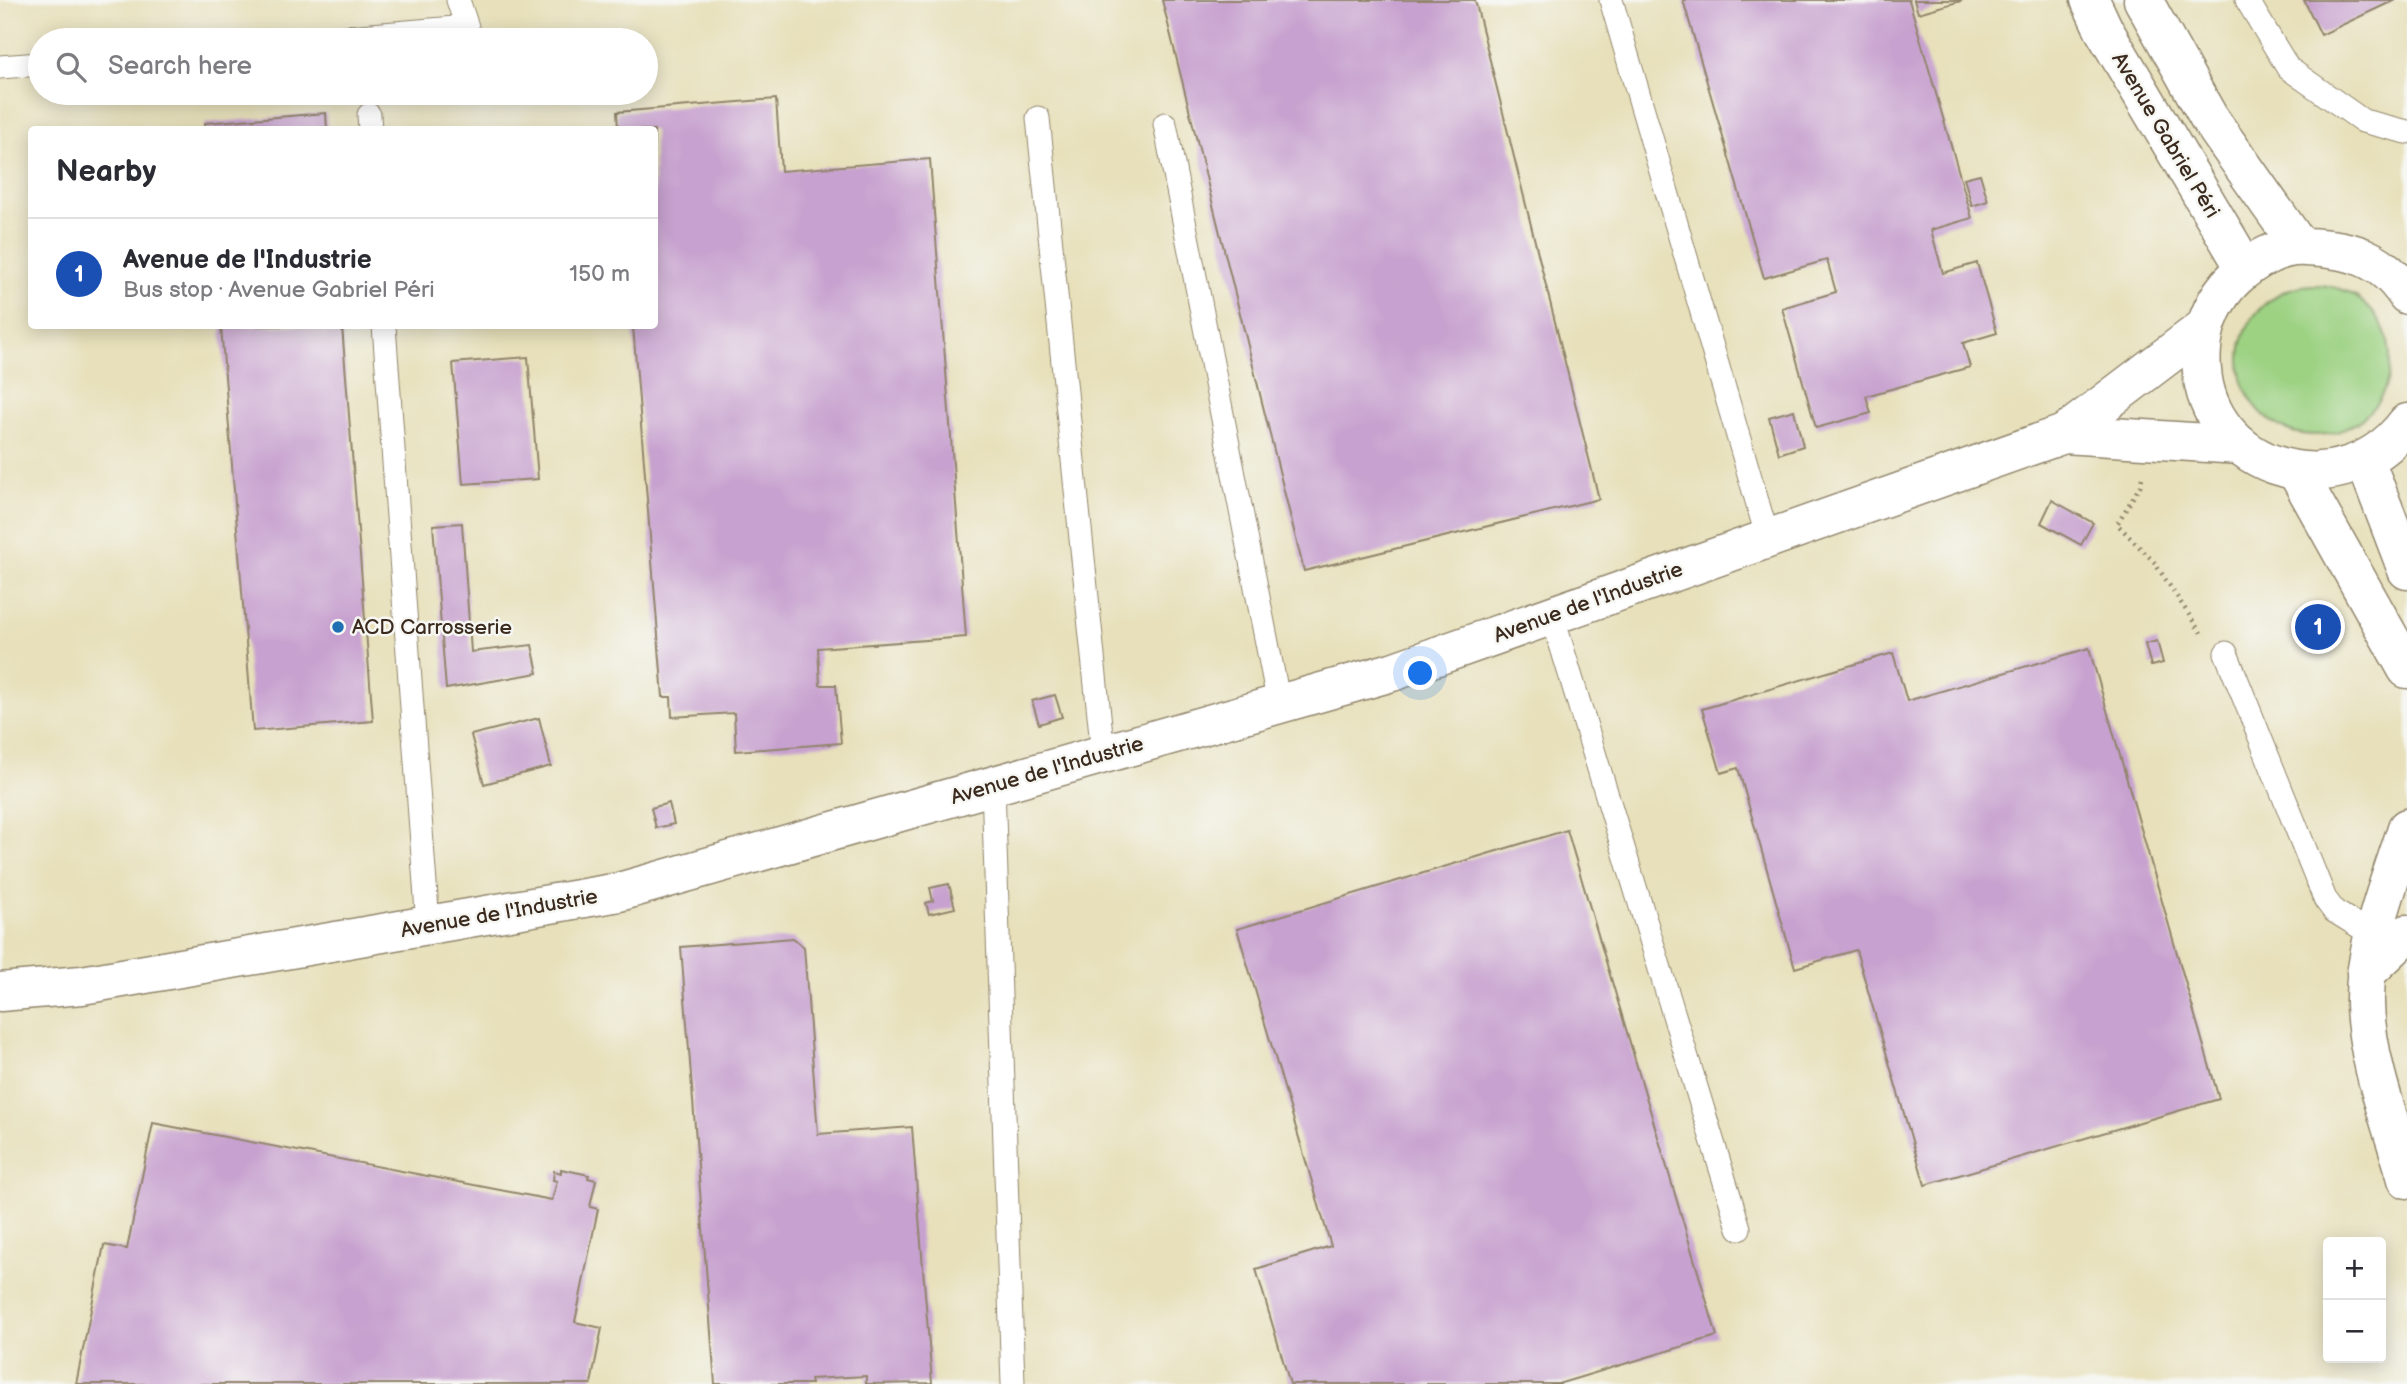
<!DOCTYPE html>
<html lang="en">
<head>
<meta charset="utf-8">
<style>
	body { margin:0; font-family:"Balsamiq Sans",sans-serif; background:#f2f2f3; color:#2b2b33 }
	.controls { position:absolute; right:21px; bottom:21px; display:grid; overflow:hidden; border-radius:7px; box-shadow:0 4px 18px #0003 }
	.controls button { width:63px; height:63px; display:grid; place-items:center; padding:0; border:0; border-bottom:2px solid #e1e1e2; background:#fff; color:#2b2b33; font:35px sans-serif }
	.you { position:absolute; left:1421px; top:674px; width:24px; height:24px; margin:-18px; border:5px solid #fff; border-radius:50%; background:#1a73e8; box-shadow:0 0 0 10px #1a73e833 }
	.badge { display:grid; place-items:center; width:46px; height:46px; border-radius:50%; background:#d93025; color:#fff; font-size:23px; font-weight:700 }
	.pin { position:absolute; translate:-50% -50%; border:4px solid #fff; box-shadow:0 2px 7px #0006 }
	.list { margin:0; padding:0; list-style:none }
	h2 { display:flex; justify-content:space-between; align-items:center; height:91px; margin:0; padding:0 28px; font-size:30px }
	h2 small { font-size:23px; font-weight:400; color:#7c7c81 }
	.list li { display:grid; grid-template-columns:46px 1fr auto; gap:21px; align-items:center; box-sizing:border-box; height:112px; padding:0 28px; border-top:2px solid #e1e1e2 }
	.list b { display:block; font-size:26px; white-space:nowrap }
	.list p { margin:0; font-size:23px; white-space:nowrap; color:#7c7c81 }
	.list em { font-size:23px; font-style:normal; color:#7c7c81 }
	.icon { flex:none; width:38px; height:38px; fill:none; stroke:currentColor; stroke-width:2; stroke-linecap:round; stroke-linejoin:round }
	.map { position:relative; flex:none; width:2407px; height:1384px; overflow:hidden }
	.search { position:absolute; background:#fff; box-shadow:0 4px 18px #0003; left:28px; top:28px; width:630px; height:77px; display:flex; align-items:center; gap:18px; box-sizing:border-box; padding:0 24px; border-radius:38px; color:#7c7c81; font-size:26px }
	.panel { position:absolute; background:#fff; box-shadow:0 4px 18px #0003; left:28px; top:126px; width:630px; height:203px; border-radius:7px }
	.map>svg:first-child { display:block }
	.green { fill:#9dd283; stroke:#6c7e50; stroke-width:2 }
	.building { fill:#c7a1cf }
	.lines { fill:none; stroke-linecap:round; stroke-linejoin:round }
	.lane-casing { stroke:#91856c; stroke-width:25 }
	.street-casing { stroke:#91856c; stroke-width:41 }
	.secondary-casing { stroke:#91856c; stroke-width:41 }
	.path { stroke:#91856c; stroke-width:4.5; stroke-dasharray:2 5; stroke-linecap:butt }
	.lane { stroke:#fff; stroke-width:23 }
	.street { stroke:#fff; stroke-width:38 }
	.secondary { stroke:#fff; stroke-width:38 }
	.poi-dot { fill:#1f6fb2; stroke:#f6f6f2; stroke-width:2.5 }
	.labels { text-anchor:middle; stroke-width:5; stroke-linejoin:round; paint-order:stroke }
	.street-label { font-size:21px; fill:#3b2a1e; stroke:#f6f6f2 }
	.poi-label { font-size:21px; fill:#3b2a1e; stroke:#f6f6f2; text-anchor:start }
</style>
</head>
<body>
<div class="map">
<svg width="2407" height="1384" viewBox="0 0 2407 1384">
	<rect width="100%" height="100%" fill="#f6f6f2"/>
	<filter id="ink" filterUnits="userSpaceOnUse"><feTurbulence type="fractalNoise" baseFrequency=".0143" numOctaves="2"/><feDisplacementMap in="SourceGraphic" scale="14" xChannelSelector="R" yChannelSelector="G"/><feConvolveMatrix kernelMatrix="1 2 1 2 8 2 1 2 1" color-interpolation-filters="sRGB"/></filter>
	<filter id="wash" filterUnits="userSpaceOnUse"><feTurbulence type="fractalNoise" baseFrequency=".00686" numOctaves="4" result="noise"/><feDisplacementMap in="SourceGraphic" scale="28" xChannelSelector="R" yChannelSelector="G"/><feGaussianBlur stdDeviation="1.57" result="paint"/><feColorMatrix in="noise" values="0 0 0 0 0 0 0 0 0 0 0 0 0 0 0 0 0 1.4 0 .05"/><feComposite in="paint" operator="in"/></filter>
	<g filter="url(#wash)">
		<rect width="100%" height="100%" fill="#e7e0ba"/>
		<circle class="green" cx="2315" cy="360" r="75"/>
		<g id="blocks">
			<g class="building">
				<path d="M1162,0H1475L1599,499L1304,571Z"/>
				<path d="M1683,0H1909L1972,218L1931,230L1943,273L1977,263L1997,333L1963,343L1970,367L1866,396L1871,413L1816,428L1782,308L1836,292L1827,260L1764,278Z"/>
				<path d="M1914,0H1960L1961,1L1918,13Z"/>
				<path d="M2304,0H2395L2321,35Z"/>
				<path d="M776,99L781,171L930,159L966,637L818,648L820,685H836L841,743L736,751L734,713L672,717L671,697H663L633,326H654V130H618L617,112Z"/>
				<path d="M326,113L327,130H205V123Z"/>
				<path d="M1980,174L1988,201L1972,206L1964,178Z"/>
				<path d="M221,326H342L373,721L253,731Z"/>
				<path d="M528,357L538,479L463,484L453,363Z"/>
				<path d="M1794,410L1803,446L1779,454L1769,417Z"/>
				<path d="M2052,500L2093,523L2081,545L2041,523Z"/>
				<path d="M462,523L471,652L532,645L538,673L446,689L433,525Z"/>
				<path d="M2157,641L2163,663L2151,666L2145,644Z"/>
				<path d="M2089,648L2219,1099L1925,1185L1856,950L1795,968L1738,768L1721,773L1702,709L1893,653L1907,701Z"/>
				<path d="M1055,695L1062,717L1039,724L1032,701Z"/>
				<path d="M539,718L551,766L484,784L471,735Z"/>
				<path d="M669,803L674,824L656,828L651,808Z"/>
				<path d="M1567,830L1717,1336L1558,1384H1290L1256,1269L1331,1246L1237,929Z"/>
				<path d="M949,884L955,908L929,914L926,903L933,901L930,888Z"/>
				<path d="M793,938L804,947L818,1134L912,1127L932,1383L866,1384V1376L810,1379L811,1384H715L681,947Z"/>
				<path d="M153,1123L552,1200L557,1181L553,1180L554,1171L561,1173V1169L589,1175L588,1178L596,1180L590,1207L598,1209L575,1322L602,1328L591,1384H76L104,1245L127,1249Z"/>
			</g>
		</g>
	</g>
	<g filter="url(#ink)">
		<use href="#blocks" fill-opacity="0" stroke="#91856c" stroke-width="2"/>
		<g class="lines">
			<g class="lane-casing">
				<g id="lane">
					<path d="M1611,0L1768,539"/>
					<path d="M2247,0L2288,68L2363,121L2407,132"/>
					<path d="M311,40L467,27L458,0"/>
					<path d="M0,67L40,64"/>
					<path d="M369,115L370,130"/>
					<path d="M1038,118L1103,754"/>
					<path d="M1165,124L1279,704"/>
					<path d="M384,326L428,925"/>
					<path d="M1552,615L1739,1228"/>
					<path d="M2226,653L2325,899L2334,911L2373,935"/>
					<path d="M993,785L1013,1384"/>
				</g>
			</g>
			<g class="street-casing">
				<g id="street">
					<path d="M2407,828C2389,885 2364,943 2365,1003C2366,1059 2392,1126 2407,1179"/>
					<path d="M2366,973L2407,934"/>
				</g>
			</g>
			<g class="secondary-casing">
				<g id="secondary">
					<path d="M2090,0L2104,30L2245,268"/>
					<path d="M2143,0L2209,118L2299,246"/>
					<path d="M2407,295C2381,256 2350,249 2306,247C2280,245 2254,260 2235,278C2216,296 2204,322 2202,348C2192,466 2337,516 2407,423"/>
					<path d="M2064,434L2240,445"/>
					<path d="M2365,460L2407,570"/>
					<path d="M2297,472L2407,669"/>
					<path d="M0,992L82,985L619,892L1392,672L2064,434L2205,327"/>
				</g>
			</g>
			<path class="path" d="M2142,478L2140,486L2117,524L2154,562L2201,633"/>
			<use href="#lane" class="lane"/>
			<use href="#street" class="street"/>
			<use href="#secondary" class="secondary"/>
		</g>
	</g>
	<circle class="poi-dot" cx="338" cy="627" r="7"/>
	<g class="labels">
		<g class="street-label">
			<text transform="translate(2166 135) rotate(59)" y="7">Avenue Gabriel Péri</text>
			<text transform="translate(1588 602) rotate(-20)" y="7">Avenue de l'Industrie</text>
			<text transform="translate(1047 770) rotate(-16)" y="7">Avenue de l'Industrie</text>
			<text transform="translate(499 913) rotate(-10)" y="7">Avenue de l'Industrie</text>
		</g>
		<g class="poi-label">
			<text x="352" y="634">ACD Carrosserie</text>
		</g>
	</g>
</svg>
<div class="controls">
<button>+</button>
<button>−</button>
</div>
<div class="you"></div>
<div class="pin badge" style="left:2318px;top:627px;background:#1a4fb4">1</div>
<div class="search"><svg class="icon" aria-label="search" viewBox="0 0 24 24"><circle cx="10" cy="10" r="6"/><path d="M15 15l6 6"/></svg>Search here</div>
<section class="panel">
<h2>Nearby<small></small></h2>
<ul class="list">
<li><span class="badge" style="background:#1a4fb4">1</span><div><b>Avenue de l'Industrie</b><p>Bus stop · Avenue Gabriel Péri</p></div><em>150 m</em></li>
</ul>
</section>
</div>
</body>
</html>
